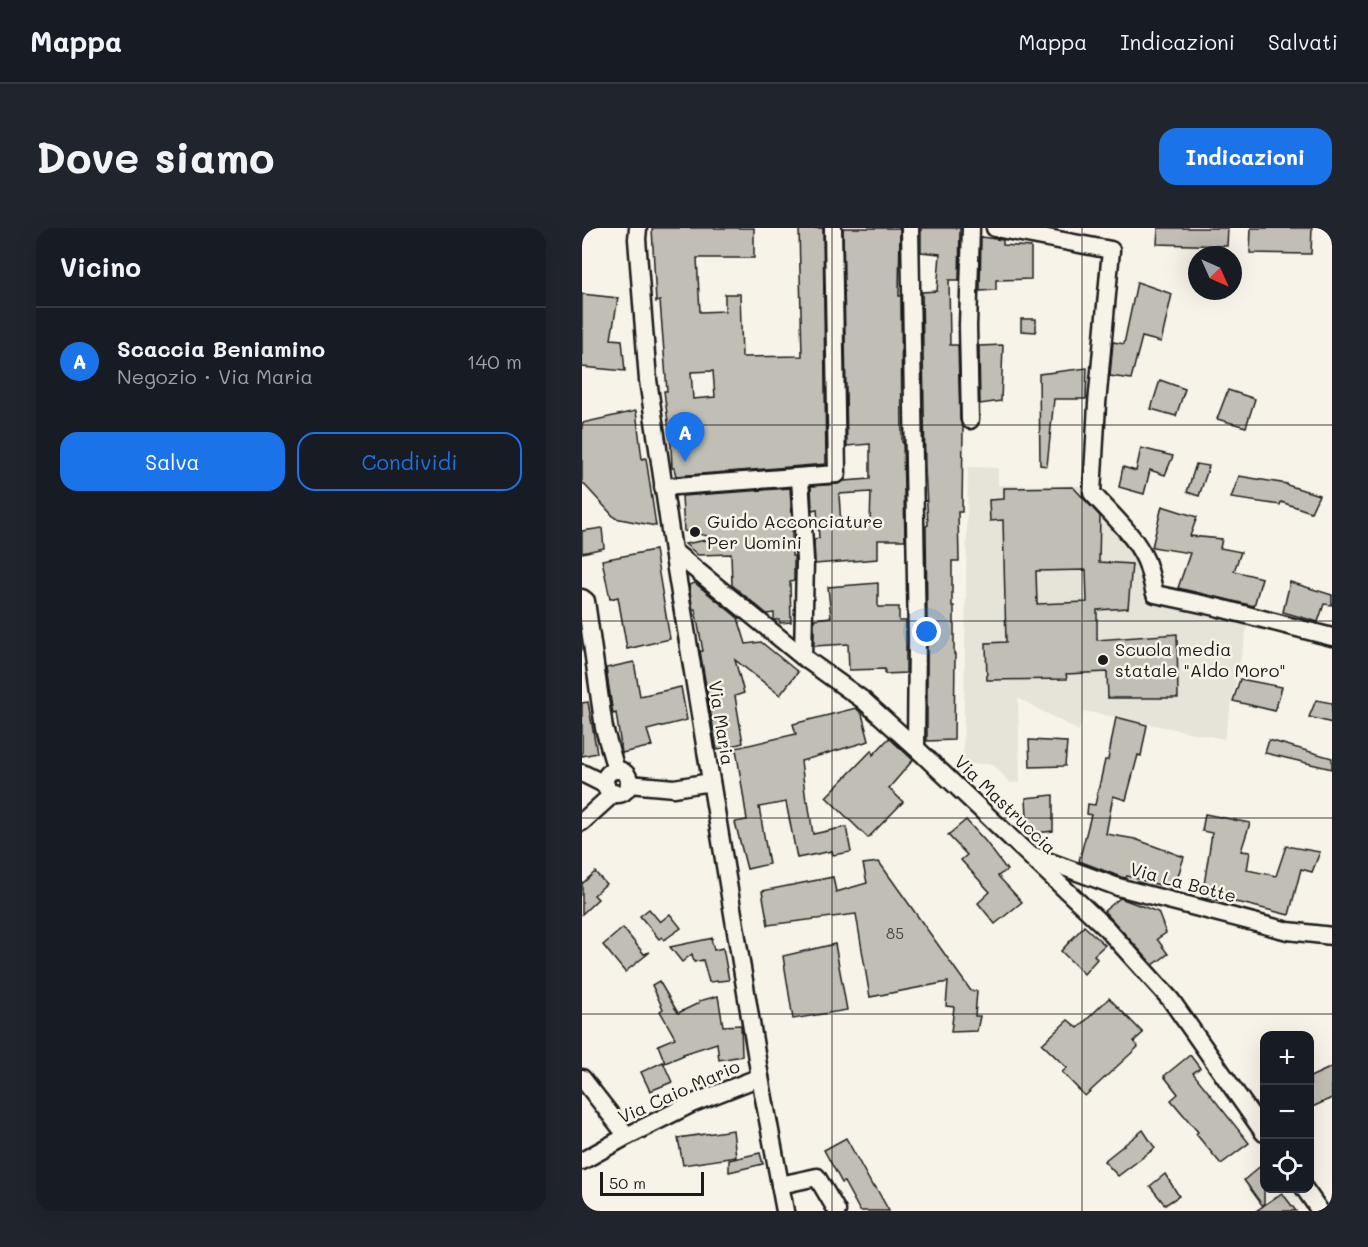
<!DOCTYPE html>
<html lang="it">
<head>
<meta charset="utf-8">
<style>
	body { margin:0; font-family:Mali,sans-serif; background:#20242c; color:#f1f3f6 }
	.controls { position:absolute; right:18px; bottom:18px; display:grid; overflow:hidden; border-radius:12px; box-shadow:0 6px 24px #0002 }
	.controls button { width:54px; height:54px; display:grid; place-items:center; padding:0; border:0; border-bottom:2px solid #363941; background:#171b24; color:#f1f3f6; font:30px sans-serif }
	.compass { position:absolute; left:606px; top:18px; width:54px; height:54px; border-radius:50%; background:#171b24; box-shadow:0 6px 24px #0002; rotate:135deg }
	.scale { position:absolute; left:18px; bottom:15px; width:104px; box-sizing:border-box; padding-left:6px; border:3px solid #1c1c1c; border-top:0; font-size:16px; line-height:21px; white-space:nowrap; color:#1c1c1c; -webkit-text-stroke:4px #f7f3e8; paint-order:stroke }
	.you { position:absolute; left:345px; top:404px; width:21px; height:21px; margin:-15px; border:4px solid #fff; border-radius:50%; background:#1a73e8; box-shadow:0 0 0 9px #1a73e833 }
	.badge { display:grid; place-items:center; width:39px; height:39px; border-radius:50%; background:#1a73e8; color:#fff; font-size:20px; font-weight:700 }
	.pin { position:absolute; translate:-50% -50px; filter:drop-shadow(0 2px 3px #0008) }
	.pin::after { content:''; position:absolute; top:32px; width:21px; height:18px; background:inherit; clip-path:polygon(0 0,100% 0,50% 100%) }
	.list { margin:0; padding:0; list-style:none }
	h2 { display:flex; justify-content:space-between; align-items:center; height:78px; margin:0; padding:0 24px; font-size:26px }
	h2 small { font-size:20px; font-weight:400; color:#9ea1a6 }
	.list li { display:grid; grid-template-columns:39px 1fr auto; gap:18px; align-items:center; box-sizing:border-box; height:108px; padding:0 24px; border-top:2px solid #363941 }
	.list b { display:block; font-size:22px; white-space:nowrap }
	.list p { margin:0; font-size:20px; white-space:nowrap; color:#9ea1a6 }
	.list em { font-size:20px; font-style:normal; color:#9ea1a6 }
	.actions { display:flex; gap:12px; padding:18px 24px }
	.actions a { flex:1; padding:14px 0; border:2px solid #1a73e8; border-radius:18px; text-align:center; font-size:21px; color:#1a73e8 }
	.actions .main { background:#1a73e8; color:#fff }
	.icon { flex:none; width:33px; height:33px; fill:none; stroke:currentColor; stroke-width:2; stroke-linecap:round; stroke-linejoin:round }
	.map { position:relative; flex:none; width:750px; height:983px; overflow:hidden; border-radius:18px }
	header { display:flex; align-items:center; gap:36px; box-sizing:border-box; height:84px; padding:0 30px; background:#171b24; border-bottom:2px solid #363941 }
	header strong { font-size:28px }
	nav { display:flex; gap:33px; margin-inline-start:auto; font-size:21px }
	.intro { display:flex; align-items:center; justify-content:space-between; box-sizing:border-box; height:144px; padding:0 36px }
	h1 { margin:0; font-size:42px }
	.button { padding:15px 27px; border-radius:18px; background:#1a73e8; color:#fff; font-size:21px; font-weight:700 }
	main { display:flex; gap:36px; padding:0 36px }
	aside { flex:1; background:#171b24; border-radius:18px; box-shadow:0 6px 24px #0002 }
	.map>svg:first-child { display:block }
	.built { fill:#e6e3d9 }
	.building { fill:#c0beb5; stroke:#1c1c1c; stroke-width:1.5; fill-rule:evenodd }
	.lines { fill:none; stroke-linecap:round; stroke-linejoin:round }
	.minor-casing { stroke:#1c1c1c; stroke-width:21 }
	.minor { stroke:#f7f3e8; stroke-width:16 }
	.grid { fill:none; stroke:#1c1c1c; stroke-width:1.5; stroke-opacity:0.55 }
	.poi-dot { fill:#1c1c1c; stroke:#f7f3e8; stroke-width:2 }
	.labels { text-anchor:middle; stroke-width:5; stroke-linejoin:round; paint-order:stroke }
	.number-label { font-size:15px; fill:#454442 }
	.poi-label { font-size:18px; fill:#1c1c1c; stroke:#f7f3e8; text-anchor:start }
	.street-label { font-size:18px; fill:#1c1c1c; stroke:#f7f3e8 }
</style>
</head>
<body>
<header>
<strong>Mappa</strong>
<nav><a>Mappa</a><a>Indicazioni</a><a>Salvati</a></nav>
</header>
<div class="intro"><h1>Dove siamo</h1><a class="button">Indicazioni</a></div>
<main>
<aside>
<h2>Vicino<small></small></h2>
<ul class="list">
<li><span class="badge">A</span><div><b>Scaccia Beniamino</b><p>Negozio · Via Maria</p></div><em>140 m</em></li>
</ul>
<div class="actions"><a class="main">Salva</a><a>Condividi</a></div>
</aside>
<div class="map">
<svg width="750" height="983" viewBox="0 0 750 983">
	<rect width="100%" height="100%" fill="#f7f3e8"/>
	<filter id="ink" filterUnits="userSpaceOnUse"><feTurbulence type="fractalNoise" baseFrequency=".0167" numOctaves="2"/><feDisplacementMap in="SourceGraphic" scale="12" xChannelSelector="R" yChannelSelector="G"/><feConvolveMatrix kernelMatrix="1 2 1 2 8 2 1 2 1" color-interpolation-filters="sRGB"/></filter>
	<g filter="url(#ink)">
		<path class="built" d="M386,239L416,240V257L500,258L535,296L562,340L571,374L666,395L642,511L502,483L497,503L436,470L438,555H428L411,536H381Z"/>
		<g class="building">
			<path d="M70,0H172V30H115L118,84L143,83V66H158L160,129L220,128L217,0H241L244,236L94,248L92,240H90L89,217L82,163H85L78,73L74,74ZM131,143L133,169L111,171L109,144Z"/>
			<path d="M261,0H318L317,68H319L320,214H321L323,312H296V331L233,336L232,311L237,310L235,281L230,282L229,258L256,256L262,253L288,251V216L265,218ZM289,264L288,295L259,298L257,266Z"/>
			<path d="M339,0H378L377,52H367L368,117H376L378,192L381,199L380,284H376L377,333H370V378H372V426H373L372,512L345,513V392L344,298L346,297L343,239L340,64L355,63L358,26L339,24Z"/>
			<path d="M576,0H646L645,18L575,16Z"/>
			<path d="M669,0H730L729,26L668,25Z"/>
			<path d="M399,9L421,12V17L449,19V51L414,52V62L398,63Z"/>
			<path d="M555,54L590,66L579,114L560,109L549,151L528,148L531,114L542,116Z"/>
			<path d="M0,66L36,70L29,111L40,112L43,143L0,139Z"/>
			<path d="M439,91H454V104L439,103Z"/>
			<path d="M421,117L419,173L398,176L397,118Z"/>
			<path d="M505,140L504,171H472L465,238L458,237L457,146Z"/>
			<path d="M578,152L603,161L594,188L569,181Z"/>
			<path d="M646,162L673,171L664,199L635,191Z"/>
			<path d="M54,183L60,231L64,230L74,298L33,290L0,254V195Z"/>
			<path d="M559,220L591,228L583,247L568,242L562,266L537,259L541,239L554,243Z"/>
			<path d="M614,236L627,238L617,268L605,264Z"/>
			<path d="M657,248L705,256V257L737,267L729,284L699,274L698,277L649,270Z"/>
			<path d="M491,259L518,288L517,334L550,336L546,380L515,382V412L595,406L596,470H526L525,444L484,446L485,451L405,452L404,415L424,414L421,292L408,293L407,272L422,271V260ZM504,342L505,374L455,376L454,343Z"/>
			<path d="M208,260L210,291V328H212V353L208,354L209,394L198,395L197,392H192V385L185,386L150,357L149,326L116,327L103,316L135,310L102,303L100,268Z"/>
			<path d="M580,278L615,289L608,308L640,311L638,320L659,324L652,343L680,350L672,378L596,360L608,325L570,319Z"/>
			<path d="M20,300L22,320L0,325V303Z"/>
			<path d="M73,322L88,411L45,421L36,369L28,371L20,332Z"/>
			<path d="M708,354L750,367V377L742,376L736,394L701,384Z"/>
			<path d="M113,355L156,390L164,416L179,414L216,444L198,467L153,432L162,465L153,468L161,515L135,522L118,423H121L113,381L111,382L107,357Z"/>
			<path d="M296,355V379H317V393H324V445L303,446V441L267,442L266,416L232,418V391L249,389L246,359Z"/>
			<path d="M52,434L58,468L99,459L105,492L65,502L70,518L40,525L34,485L31,486L24,440Z"/>
			<path d="M658,451L700,459L693,483L651,473Z"/>
			<path d="M734,472L750,475V495L727,489Z"/>
			<path d="M6,474L15,525L0,528V475Z"/>
			<path d="M274,480L280,486L287,513L219,533L224,573H226L231,606L264,599L269,624L251,627L250,623L215,630L204,574L177,579L187,636L165,641L153,594L165,592L154,520L214,506L211,496Z"/>
			<path d="M534,489L565,497L559,528L556,527L544,572L531,568L524,606L553,611L602,629L592,661L545,648L544,650L539,649L497,633L509,587L505,586L506,576L513,577L523,532H526Z"/>
			<path d="M307,510L331,532L307,560L321,574L286,610L244,569L290,522L291,527Z"/>
			<path d="M447,512L485,514L483,538L448,539Z"/>
			<path d="M687,512L750,530V541L683,525Z"/>
			<path d="M471,567V603L446,606L444,570Z"/>
			<path d="M623,586L668,595L659,623L668,624L665,642L694,648L704,618L738,624L730,644L719,641L707,687L659,675L620,670L630,605L620,603Z"/>
			<path d="M384,592L404,614L425,642L416,648L440,674L413,696L396,675L408,664L379,632L385,627L366,607Z"/>
			<path d="M297,634L389,763H395L393,788H398L395,803L369,804L372,779L364,778L366,754L288,769L274,686L186,697L180,663L251,649L254,664L285,655L281,636Z"/>
			<path d="M13,644L24,656L12,667L16,671L0,686V654L1,655Z"/>
			<path d="M538,670L576,684L584,705L575,711L586,726L571,737L522,683Z"/>
			<path d="M67,681L78,694L88,686L99,700L82,712L80,709L77,711L58,688Z"/>
			<path d="M502,698L523,717L512,727L515,731L502,746L479,723Z"/>
			<path d="M41,700L62,726L68,724L43,744L21,717Z"/>
			<path d="M131,710L129,711L132,722L141,720L147,752L127,754L121,732L112,734L110,726L100,734L88,719Z"/>
			<path d="M253,716L265,782L211,791L201,728Z"/>
			<path d="M77,753L96,785L117,775V773L136,768L141,798L159,797L160,828L137,832L135,815L101,826L102,827L83,835L76,817L93,810L78,783L81,781L70,757Z"/>
			<path d="M527,770L561,805L552,813L556,819L503,868L480,844L485,840L460,816L486,792L496,800Z"/>
			<path d="M608,827L618,840L611,845L667,915L639,936L614,906L616,904L589,872L596,866L582,848Z"/>
			<path d="M81,834L90,854L68,863L59,844Z"/>
			<path d="M750,839V870L728,880V849Z"/>
			<path d="M151,902L154,929L101,937L96,910Z"/>
			<path d="M561,902L573,920L536,948L522,933Z"/>
			<path d="M264,910L291,959L293,958L307,983H278L262,954L260,955L242,922Z"/>
			<path d="M178,925L181,936L147,944V932Z"/>
			<path d="M682,935V977L700,965L714,983H674L681,978L662,952Z"/>
			<path d="M583,946L597,968L583,977L568,958Z"/>
		</g>
		<g class="lines">
			<g class="minor-casing">
				<g id="minor">
					<path d="M56,0L55,11L66,152L91,323L178,849L203,983"/>
					<path d="M328,0L335,410L334,520"/>
					<path d="M413,0L529,22L515,176L510,265C529,286 552,306 564,333C568,343 570,355 573,366L634,379L750,409"/>
					<path d="M388,192L386,98L389,0"/>
					<path d="M218,250L223,332L221,429"/>
					<path d="M81,259L255,246L251,0"/>
					<path d="M91,323L221,429L281,472L334,520L525,701L589,772L682,905"/>
					<path d="M0,370L4,373L22,500L34,542"/>
					<circle cx="35" cy="554" r="12"/>
					<path d="M0,545L24,557"/>
					<path d="M47,556L92,560L129,554"/>
					<path d="M0,594L32,565"/>
					<path d="M452,628L536,659L706,703L750,708"/>
					<path d="M0,850L45,908"/>
					<path d="M0,933L45,908L109,876L178,849"/>
					<path d="M198,957L235,949L255,983"/>
					<path d="M722,960L738,983"/>
				</g>
			</g>
			<use href="#minor" class="minor"/>
		</g>
	</g>
	<path class="grid" d="M250,0V983M500,0V983M0,197H750M0,393H750M0,590H750M0,786H750"/>
	<g class="poi-dot">
		<circle cx="113" cy="304" r="6"/>
		<circle cx="521" cy="432" r="6"/>
	</g>
	<g class="labels">
		<g class="number-label">
			<text x="313" y="711">85</text>
		</g>
		<g class="poi-label">
			<text x="125" y="300">Guido Acconciature<tspan x="125" dy="21">Per Uomini</tspan></text>
			<text x="533" y="428">Scuola media<tspan x="533" dy="21">statale "Aldo Moro"</tspan></text>
		</g>
		<g class="street-label">
			<text transform="translate(139 495) rotate(81)" y="6">Via Maria</text>
			<text transform="translate(423 577) rotate(44)" y="6">Via Mastruccia</text>
			<text transform="translate(601 655) rotate(15)" y="6">Via La Botte</text>
			<text transform="translate(97 864) rotate(-24)" y="6">Via Caio Mario</text>
		</g>
	</g>
</svg>
<div class="controls">
<button>+</button>
<button>−</button>
<button><svg class="icon" aria-label="locate" viewBox="0 0 24 24"><circle cx="12" cy="12" r="6"/><path d="M12 2v4M12 18v4M2 12h4M18 12h4"/></svg></button>
</div>
<svg class="compass" viewBox="-18 -18 36 36"><path d="M0-13l5 13h-10z" fill="#e53935"/><path d="M0 13l5-13h-10z" fill="#9ea1a6"/></svg>
<div class="scale">50 m</div>
<div class="you"></div>
<div class="pin badge" style="left:103px;top:234px">A</div>
</div>
</main>
</body>
</html>
